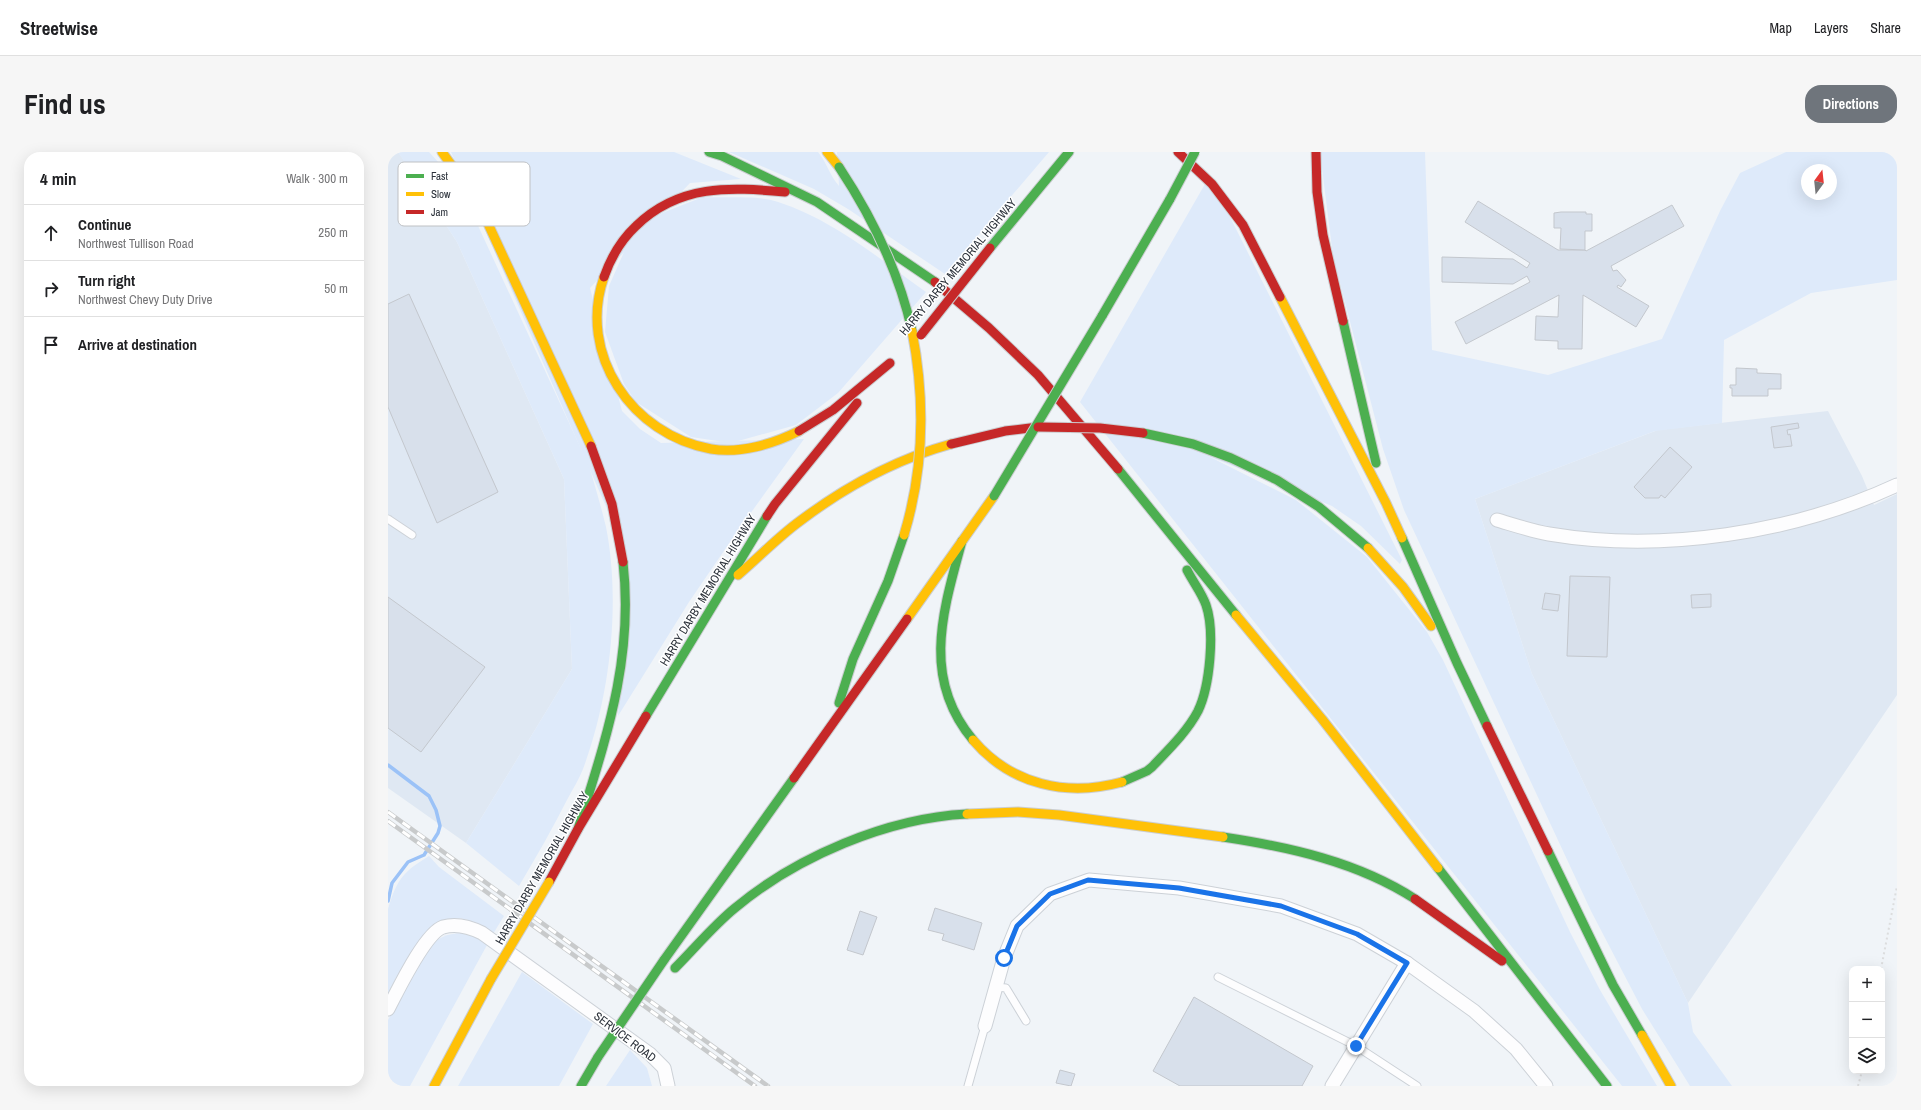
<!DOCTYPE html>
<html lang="en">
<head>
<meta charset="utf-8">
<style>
	body { margin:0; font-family:"Archivo Narrow",sans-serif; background:#f6f6f6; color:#202124 }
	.controls { position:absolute; right:12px; bottom:12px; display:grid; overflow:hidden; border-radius:8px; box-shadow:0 4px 16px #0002 }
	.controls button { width:36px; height:36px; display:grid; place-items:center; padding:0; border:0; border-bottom:1px solid #e0e0e0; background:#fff; color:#202124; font:20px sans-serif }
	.compass { position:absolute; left:1413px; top:12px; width:36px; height:36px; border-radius:50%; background:#fff; box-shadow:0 4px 16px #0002; rotate:15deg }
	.stop { position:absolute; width:12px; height:12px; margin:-9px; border:3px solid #1a73e8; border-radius:50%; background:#fff }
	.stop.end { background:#1a73e8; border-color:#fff; box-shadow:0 1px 4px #0008 }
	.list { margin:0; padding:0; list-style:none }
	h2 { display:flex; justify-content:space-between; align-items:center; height:52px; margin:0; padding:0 16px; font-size:17px }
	h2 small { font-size:13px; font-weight:400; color:#757577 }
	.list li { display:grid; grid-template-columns:26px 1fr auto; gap:12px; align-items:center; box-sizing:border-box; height:56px; padding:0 16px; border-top:1px solid #e0e0e0 }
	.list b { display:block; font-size:15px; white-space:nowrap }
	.list p { margin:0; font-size:13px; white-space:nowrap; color:#757577 }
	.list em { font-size:13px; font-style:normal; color:#757577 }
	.icon { flex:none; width:22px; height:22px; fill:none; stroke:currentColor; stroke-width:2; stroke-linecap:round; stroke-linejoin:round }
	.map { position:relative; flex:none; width:1509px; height:934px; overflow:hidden; border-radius:16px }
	header { display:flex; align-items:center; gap:24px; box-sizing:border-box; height:56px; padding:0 20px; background:#fff; border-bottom:1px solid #e0e0e0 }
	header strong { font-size:19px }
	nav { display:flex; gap:22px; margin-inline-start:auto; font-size:14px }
	.intro { display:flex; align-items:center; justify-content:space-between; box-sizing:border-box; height:96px; padding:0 24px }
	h1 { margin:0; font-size:28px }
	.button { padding:10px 18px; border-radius:16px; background:#6f757c; color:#fff; font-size:14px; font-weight:700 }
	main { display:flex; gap:24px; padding:0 24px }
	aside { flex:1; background:#fff; border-radius:16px; box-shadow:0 4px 16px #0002 }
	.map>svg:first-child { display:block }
	.built { fill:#dfe8f3 }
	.green { fill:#deeafa; fill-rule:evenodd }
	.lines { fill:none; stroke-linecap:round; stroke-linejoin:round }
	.stream { stroke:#9bc2f7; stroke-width:3.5 }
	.building { fill:#d8e0eb; stroke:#c3c7cd }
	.lane-casing { stroke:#ccd1d7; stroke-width:9 }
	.street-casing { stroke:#ccd1d7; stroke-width:15 }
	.fast-casing { stroke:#cbced1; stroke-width:11 }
	.slow-casing { stroke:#cbced1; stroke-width:11 }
	.jam-casing { stroke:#cbced1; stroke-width:11 }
	.path { stroke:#dcddde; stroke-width:2; stroke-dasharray:2 3; stroke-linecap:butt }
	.lane { stroke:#fdfdfe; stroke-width:7 }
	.street { stroke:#fdfdfe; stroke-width:13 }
	.fast { stroke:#4caf50; stroke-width:9 }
	.slow { stroke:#ffc107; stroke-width:9 }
	.jam { stroke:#c62828; stroke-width:9 }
	.rail-casing { stroke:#c8cacb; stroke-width:4.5 }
	.rail { stroke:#fff; stroke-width:3; stroke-dasharray:9; stroke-linecap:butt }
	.fast-bridge-casing { stroke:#cbced1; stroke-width:11; stroke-linecap:butt }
	.slow-bridge-casing { stroke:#cbced1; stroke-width:11; stroke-linecap:butt }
	.jam-bridge-casing { stroke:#cbced1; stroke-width:11; stroke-linecap:butt }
	.fast-bridge { stroke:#4caf50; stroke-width:9 }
	.slow-bridge { stroke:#ffc107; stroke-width:9 }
	.jam-bridge { stroke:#c62828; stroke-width:9 }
	.route { stroke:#1a73e8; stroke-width:5 }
	.labels { text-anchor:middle; stroke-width:3; stroke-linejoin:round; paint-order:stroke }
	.street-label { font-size:12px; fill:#2a3039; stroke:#fff }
	.key { fill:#fff; stroke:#bfc1c4; stroke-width:1 }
	.key-label { font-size:11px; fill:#2a3039 }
</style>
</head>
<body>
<header>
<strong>Streetwise</strong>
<nav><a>Map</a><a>Layers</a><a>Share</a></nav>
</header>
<div class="intro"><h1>Find us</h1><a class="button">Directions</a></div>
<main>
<aside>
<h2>4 min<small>Walk · 300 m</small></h2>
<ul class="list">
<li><svg class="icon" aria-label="ahead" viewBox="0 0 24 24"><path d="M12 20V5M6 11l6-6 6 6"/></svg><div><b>Continue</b><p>Northwest Tullison Road</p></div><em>250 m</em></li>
<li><svg class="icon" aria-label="right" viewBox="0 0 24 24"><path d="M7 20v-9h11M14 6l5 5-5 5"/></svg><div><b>Turn right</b><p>Northwest Chevy Duty Drive</p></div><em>50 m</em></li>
<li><svg class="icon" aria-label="arrive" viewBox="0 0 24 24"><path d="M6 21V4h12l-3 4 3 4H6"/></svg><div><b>Arrive at destination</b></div></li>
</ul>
</aside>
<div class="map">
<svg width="1509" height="934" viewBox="0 0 1509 934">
	<rect width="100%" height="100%" fill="#f0f4f8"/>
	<g class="built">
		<path d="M0,0H10L13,4L69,90L176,327L184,517L78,691L0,636Z"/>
		<path d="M1440,259L1474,324L1486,353L1509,342V543L1300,851L1144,522L1087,347L1270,278Z"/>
	</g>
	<g class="green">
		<path d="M10,0H41L52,12L86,65L201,314C207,334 213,354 218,375C233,451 222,545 195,617C191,627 185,637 180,646C165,676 148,705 131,734L78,691L184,517L176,327L69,90Z"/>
		<path d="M63,0H286L353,27L302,31L202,136L234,259L252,277L273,291L416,287L344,387L301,450L230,564L240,405Z"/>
		<path d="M341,0H430C439,11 442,24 451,34L449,0H661L557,122L460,57L426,37Z"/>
		<path d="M932,0H1037L1044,198L1160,223L1274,187L1332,59L1352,21L1398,0H1509V128L1423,141L1336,188L1334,271L1267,279L1087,347L1144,522L1300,851L1305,880L1344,934H1302L1254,857L1203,759L1016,358L995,297L945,104ZM1419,18H1443V42H1419Z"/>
		<path d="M817,32L838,57L1014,408L1012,412L973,374L944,354L820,304L908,348L979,405L1039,480L1055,508L1182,780L1212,838L1269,934H1234L692,250Z"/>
		<path d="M315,45C333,46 367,44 383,48C441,64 490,106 538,140L450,241L408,273L343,291L303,285L248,250L236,232L217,180L221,134L240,91L274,61Z"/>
		<path d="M41,704L51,715L116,764L105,782C98,778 91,772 83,769C43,753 15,814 0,841V757C9,727 15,720 41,704Z"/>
		<path d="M73,781L89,786L99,793L22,934H0V868L40,797C49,785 59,782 73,781Z"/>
		<path d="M134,820L205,872L171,934H70Z"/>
		<path d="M242,898L259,916L264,934H218Z"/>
	</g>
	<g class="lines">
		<path class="stream" d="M0,613L41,644L48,658L52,674L50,681L36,703L20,710L4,731L0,749"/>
	</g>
	<g class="building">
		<path d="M1090,49L1170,98H1197L1198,99L1284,53L1296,74L1223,114L1225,119L1229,118L1238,128L1233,135L1230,133L1229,135L1261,154L1248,175L1195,143L1194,197H1170V189L1147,188L1148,164L1170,165L1171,143L1078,192L1067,170L1142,130L1139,124L1125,132L1054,130V105L1125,107L1139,116L1142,111L1077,70Z"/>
		<path d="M1173,60H1198V62H1204V79H1197V98L1172,97L1173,76H1166V61Z"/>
		<path d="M21,142L110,340L49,371L0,255V152Z"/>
		<path d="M1348,216L1369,217V221L1393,222V237H1380V244H1344V236H1342V233H1348Z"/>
		<path d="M1410,271L1411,276L1399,278L1400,283L1402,282L1404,294L1386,296L1383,275Z"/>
		<path d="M1282,295L1304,315L1277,346L1273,343L1271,346H1257L1246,335Z"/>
		<path d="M1182,424L1222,425L1219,505L1179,504Z"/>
		<path d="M1157,441L1172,443L1170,459L1154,457Z"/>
		<path d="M1323,442V455L1304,456L1303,443Z"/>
		<path d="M0,445L97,515L33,600L0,576Z"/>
		<path d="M547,756L594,771L586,798L554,788L556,782L540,778Z"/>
		<path d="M472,759L489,765L475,803L459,798Z"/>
		<path d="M806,845L925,914L914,934H792L765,919Z"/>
		<path d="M672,918L687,922L683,934L668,931Z"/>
	</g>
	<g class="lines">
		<g class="lane-casing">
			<g id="lane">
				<path d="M0,367L24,383"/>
				<path d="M830,825L968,894L1029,934"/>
				<path d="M608,835L618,836L638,869"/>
				<path d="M580,934L597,874"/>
			</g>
		</g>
		<g class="street-casing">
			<g id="street">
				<path d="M1109,368C1126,373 1144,379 1161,382C1274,401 1406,381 1509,333"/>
				<path d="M0,857C10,838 37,781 55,775C69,771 82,775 94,781L262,902L276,916L280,934"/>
				<path d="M597,874L616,806L629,774L662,742L701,728L791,736L893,754L969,782L1019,811L1086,859L1128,897L1158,934"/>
				<path d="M944,934L1019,811"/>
			</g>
		</g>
		<g class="fast-casing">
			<g id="fast">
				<path d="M321,0L334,4L429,50L547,130"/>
				<path d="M602,96L681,0"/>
				<path d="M714,164L782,47"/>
				<path d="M955,169L988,311"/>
				<path d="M755,281L805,292L843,306L889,328L931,355L980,396"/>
				<path d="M730,317L848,463"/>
				<path d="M1014,386L1069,511L1099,574"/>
				<path d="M574,389C555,459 533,526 585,588"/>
				<path d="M451,551L465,507L500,429L516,383"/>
				<path d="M258,564L379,364"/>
				<path d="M734,630L759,619L764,615C780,598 799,580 810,559C822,534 827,479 818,453C814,441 805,430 799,418"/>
				<path d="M190,677C218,586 246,507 235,410"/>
				<path d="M835,685C901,695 970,710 1027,747"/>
				<path d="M1160,699L1225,833L1254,883"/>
				<path d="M1050,716L1219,934"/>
				<path d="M276,808L406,626"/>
				<path d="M287,816C307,796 326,773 347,756C408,705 499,666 579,662"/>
				<path d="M193,934L210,905"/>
			</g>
		</g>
		<g class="slow-casing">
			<g id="slow">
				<path d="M54,0L80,36L96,63L203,294"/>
				<path d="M439,0L451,15"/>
				<path d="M216,125C189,202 244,283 323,297C352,302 385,292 411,279"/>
				<path d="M892,145L998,351L1014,386"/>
				<path d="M980,396L1015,435L1043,474"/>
				<path d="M350,423C371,405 390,385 412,369C457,335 509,307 563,292"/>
				<path d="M848,463L934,567L1050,716"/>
				<path d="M519,467L606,344"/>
				<path d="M585,588C623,633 679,645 734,630"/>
				<path d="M579,662L630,660L671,663L835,685"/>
				<path d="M1254,883L1283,934"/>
				<path d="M46,934L103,827"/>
			</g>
		</g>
		<g class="jam-casing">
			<g id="jam">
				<path d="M790,0L824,32L855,73L892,145"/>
				<path d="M928,0L929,40L935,83L955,169"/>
				<path d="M216,125C223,105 233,88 248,74C291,32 342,35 397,40"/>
				<path d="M547,130L601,176L650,223L730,317"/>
				<path d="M411,279L445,258L502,211"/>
				<path d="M563,292L617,279L650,275"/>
				<path d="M203,294L224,352L235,410"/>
				<path d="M379,364L387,352L469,251"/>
				<path d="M1099,574L1160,699"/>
				<path d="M406,626L519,467"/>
				<path d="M161,730L190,677L258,564"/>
				<path d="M1027,747L1114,809"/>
			</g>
		</g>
		<g class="path">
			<path d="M1493,817L1509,734"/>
			<path d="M1470,934L1474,919"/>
		</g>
		<use href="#lane" class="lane"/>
		<use href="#street" class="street"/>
		<use href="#fast" class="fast"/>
		<use href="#slow" class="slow"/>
		<use href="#jam" class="jam"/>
		<g class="rail-casing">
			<g id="rail">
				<path d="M0,660L380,934"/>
				<path d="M0,669L367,934"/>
			</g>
		</g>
		<use href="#rail" class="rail"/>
		<g class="fast-bridge-casing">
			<g id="fast-bridge">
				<path d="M451,15C484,65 511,119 524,179"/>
				<path d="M782,47L807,0"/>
				<path d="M606,344L714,164"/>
				<path d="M210,905L276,808"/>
			</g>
		</g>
		<g class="slow-bridge-casing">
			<g id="slow-bridge">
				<path d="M516,383C536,317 537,246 524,179"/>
				<path d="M103,827L161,730"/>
			</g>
		</g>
		<g class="jam-bridge-casing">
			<g id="jam-bridge">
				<path d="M533,183L602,96"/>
				<path d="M650,275L712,276L755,281"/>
			</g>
		</g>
		<use href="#fast-bridge" class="fast-bridge"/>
		<use href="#slow-bridge" class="slow-bridge"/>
		<use href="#jam-bridge" class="jam-bridge"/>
	</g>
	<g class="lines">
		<path class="route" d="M616,806L629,774L662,742L700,728L791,736L893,754L969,782L1019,811L968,894"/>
	</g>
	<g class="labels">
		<g class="street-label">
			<text transform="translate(570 115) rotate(-50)" y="4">HARRY DARBY MEMORIAL HIGHWAY</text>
			<text transform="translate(320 438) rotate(-59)" y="4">HARRY DARBY MEMORIAL HIGHWAY</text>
			<text transform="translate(154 716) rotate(-60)" y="4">HARRY DARBY MEMORIAL HIGHWAY</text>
			<text transform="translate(237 885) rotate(37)" y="4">SERVICE ROAD</text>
		</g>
	</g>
	<rect x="10" y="10" width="132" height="64" rx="6" class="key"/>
	<rect x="18" y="22" width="18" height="4" fill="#4caf50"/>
	<rect x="18" y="40" width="18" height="4" fill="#ffc107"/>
	<rect x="18" y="58" width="18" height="4" fill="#c62828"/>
	<g class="key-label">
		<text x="43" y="28">Fast</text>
		<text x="43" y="46">Slow</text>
		<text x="43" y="64">Jam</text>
	</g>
</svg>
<div class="controls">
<button>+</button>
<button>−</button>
<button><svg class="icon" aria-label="layers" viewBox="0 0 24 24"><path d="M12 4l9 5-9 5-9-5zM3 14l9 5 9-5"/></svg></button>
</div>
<svg class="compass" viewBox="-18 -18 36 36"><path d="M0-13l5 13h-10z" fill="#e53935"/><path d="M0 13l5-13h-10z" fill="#757577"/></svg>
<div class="stop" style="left:616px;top:806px"></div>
<div class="stop end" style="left:968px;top:894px"></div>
</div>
</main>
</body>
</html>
